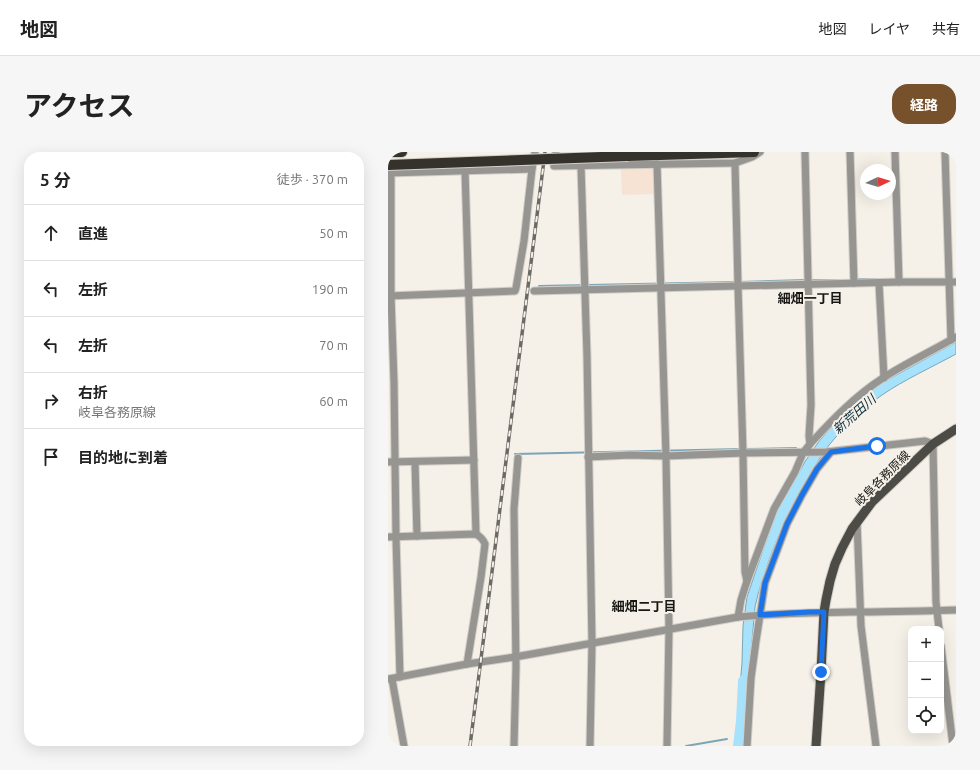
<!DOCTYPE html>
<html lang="ja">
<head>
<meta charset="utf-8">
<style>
  :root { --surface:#fff; --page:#f6f6f6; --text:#222; --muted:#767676; --line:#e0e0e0; --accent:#76512c }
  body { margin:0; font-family:Ubuntu,"Noto Sans JP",sans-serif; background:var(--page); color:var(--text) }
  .controls { position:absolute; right:12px; bottom:12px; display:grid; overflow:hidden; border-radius:8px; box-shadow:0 4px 16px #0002 }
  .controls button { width:36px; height:36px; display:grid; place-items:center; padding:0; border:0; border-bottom:1px solid var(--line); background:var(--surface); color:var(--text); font:20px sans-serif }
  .compass { position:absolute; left:472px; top:12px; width:36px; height:36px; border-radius:50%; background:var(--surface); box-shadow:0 4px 16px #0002; rotate:86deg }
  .stop { position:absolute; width:12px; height:12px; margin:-9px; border:3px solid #1a73e8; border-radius:50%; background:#fff }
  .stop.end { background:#1a73e8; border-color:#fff; box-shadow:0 1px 4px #0008 }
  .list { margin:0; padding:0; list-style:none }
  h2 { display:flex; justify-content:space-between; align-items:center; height:52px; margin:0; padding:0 16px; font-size:17px }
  h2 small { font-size:13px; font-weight:400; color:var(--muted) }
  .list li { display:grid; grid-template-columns:26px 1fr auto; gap:12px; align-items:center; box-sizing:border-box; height:56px; padding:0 16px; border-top:1px solid var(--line) }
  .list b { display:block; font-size:15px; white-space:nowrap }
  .list p { margin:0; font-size:13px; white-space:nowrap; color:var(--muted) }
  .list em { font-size:13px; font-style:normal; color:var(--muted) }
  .icon { flex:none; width:22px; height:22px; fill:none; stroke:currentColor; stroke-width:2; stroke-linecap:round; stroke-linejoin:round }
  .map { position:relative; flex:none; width:568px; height:594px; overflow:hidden; border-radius:16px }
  header { display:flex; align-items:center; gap:24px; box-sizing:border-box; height:56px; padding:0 20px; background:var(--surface); border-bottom:1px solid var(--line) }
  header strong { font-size:19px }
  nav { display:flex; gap:22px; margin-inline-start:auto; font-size:14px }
  .intro { display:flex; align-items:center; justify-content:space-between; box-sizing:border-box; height:96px; padding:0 24px }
  h1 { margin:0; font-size:28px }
  .button { padding:10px 18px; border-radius:16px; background:var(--accent); color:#fff; font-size:14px; font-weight:700 }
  main { display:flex; gap:24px; padding:0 24px }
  aside { flex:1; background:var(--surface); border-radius:16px; box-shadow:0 4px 16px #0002 }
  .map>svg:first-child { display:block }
  .education { fill:#f7e3d4 }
  .water { fill:#a7e2fd; stroke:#7ca5b7 }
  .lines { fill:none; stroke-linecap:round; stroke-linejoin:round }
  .stream { stroke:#7ca5b7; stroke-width:2 }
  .river { stroke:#a7e2fd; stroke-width:12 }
  .minor-casing { stroke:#d1cec7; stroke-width:9 }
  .major-casing { stroke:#d1cec7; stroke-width:11 }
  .highway-casing { stroke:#d1cec7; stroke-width:12 }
  .minor { stroke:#969592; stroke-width:7 }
  .major { stroke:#4d4b45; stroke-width:9 }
  .highway { stroke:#34322b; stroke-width:10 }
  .rail-casing { stroke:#6c6a65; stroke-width:3.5 }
  .rail { stroke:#f5f1e9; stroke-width:2; stroke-dasharray:6; stroke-linecap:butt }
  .highway-bridge-casing { stroke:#d1cec7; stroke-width:12; stroke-linecap:butt }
  .highway-bridge { stroke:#34322b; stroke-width:10 }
  .route { stroke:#1a73e8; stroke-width:5 }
  .labels { text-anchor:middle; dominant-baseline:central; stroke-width:4; stroke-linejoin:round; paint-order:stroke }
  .street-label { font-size:12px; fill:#171613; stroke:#f5f1e9 }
  .neighbourhood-label { font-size:13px; font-weight:bold; fill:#171613; stroke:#f5f1e9 }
  .water-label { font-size:13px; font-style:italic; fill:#092d3b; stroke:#f5f1e9 }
</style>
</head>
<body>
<header>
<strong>地図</strong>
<nav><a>地図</a><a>レイヤ</a><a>共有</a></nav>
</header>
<div class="intro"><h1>アクセス</h1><a class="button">経路</a></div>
<main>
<aside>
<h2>5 分<small>徒歩 · 370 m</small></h2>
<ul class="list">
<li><svg class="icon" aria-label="ahead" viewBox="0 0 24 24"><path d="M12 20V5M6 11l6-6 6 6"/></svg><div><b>直進</b></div><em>50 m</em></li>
<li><svg class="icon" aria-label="left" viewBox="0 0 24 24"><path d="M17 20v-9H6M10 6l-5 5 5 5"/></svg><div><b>左折</b></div><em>190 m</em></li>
<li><svg class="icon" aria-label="left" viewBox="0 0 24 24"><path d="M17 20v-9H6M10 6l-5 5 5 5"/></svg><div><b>左折</b></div><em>70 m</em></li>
<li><svg class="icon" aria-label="right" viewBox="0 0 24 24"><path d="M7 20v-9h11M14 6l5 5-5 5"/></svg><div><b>右折</b><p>岐阜各務原線</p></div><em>60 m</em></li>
<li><svg class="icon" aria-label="arrive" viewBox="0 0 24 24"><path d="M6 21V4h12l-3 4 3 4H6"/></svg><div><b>目的地に到着</b></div></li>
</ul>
</aside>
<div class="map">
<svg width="568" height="594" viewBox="0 0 568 594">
  <rect width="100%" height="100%" fill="#f5f1e9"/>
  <path class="education" d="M267,16l1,26 -34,1 -1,-26z"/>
  <path class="water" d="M568,190v12c-24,13 -52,26 -74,41 -17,12 -33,27 -47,43 -8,9 -15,19 -21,30 -19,29 -33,60 -45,92 -5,16 -11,31 -14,47l-8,91h-8l3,-35 1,-37 4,-29 17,-50 13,-36 29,-51 14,-20 16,-18 15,-15 16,-13 15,-11z"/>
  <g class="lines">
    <g class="stream">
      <path d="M468,127h27"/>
      <path d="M422,128h41"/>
      <path d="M352,130l65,-2"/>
      <path d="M151,134l197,-4"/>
      <path d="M357,297l51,-1"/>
      <path d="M127,302l226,-5"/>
      <path d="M298,594l41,-7"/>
    </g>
    <path class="river" d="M351,594l3,-25 2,-40"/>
    <defs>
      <g id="minor">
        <path d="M168,0l-2,14 181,-3 17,-6 8,-5"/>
        <path d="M462,0l4,131"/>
        <path d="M507,0l4,130"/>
        <path d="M557,0l6,188"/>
        <path d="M347,11l3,123 5,167 2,119 2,9 -6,19 -3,17"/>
        <path d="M269,12l9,292 3,173 -2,117"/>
        <path d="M193,14l6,190 5,287 -2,103"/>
        <path d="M77,18l11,364"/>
        <path d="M0,21l144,-4 3,-17"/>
        <path d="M3,21v123l3,86 2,155 4,140"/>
        <path d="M491,131l5,95"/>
        <path d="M146,139l365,-9h57"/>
        <path d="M0,144l127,-5 1,-3 8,-47 8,-72"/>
        <path d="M422,292c22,-24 45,-48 73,-66 23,-15 49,-27 73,-41"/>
        <path d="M200,305l42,-2 36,1 77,-3 83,-1 99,-11 8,3 3,158 3,27"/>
        <path d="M0,310l86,-2"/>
        <path d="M27,310l2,74"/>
        <path d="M469,370l4,104 15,120"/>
        <path d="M0,385l88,-3c5,3 7,5 9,10l-4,33 -14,87"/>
        <path d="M359,429l27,-72 21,-37 8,-19 7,-9 -1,-8 2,-31 -6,-253"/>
        <path d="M553,494l12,100"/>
        <path d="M0,527l79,-15 48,-7 223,-40c38,-4 75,-4 113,-5 35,0 70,-1 105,-2"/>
        <path d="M4,527l12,67"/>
        <path d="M126,594l2,-79 -2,-158 4,-51"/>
        <path d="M359,594l4,-68 5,-37 9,-58 22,-59 15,-29 15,-26 14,-17"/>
      </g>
      <path id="major" d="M428,594l5,-74 3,-60 2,-12 4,-19 5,-17 7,-16 10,-19 20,-27 61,-58 23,-15"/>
      <g id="highway">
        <path d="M0,0h14"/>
        <path d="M240,4l126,-4"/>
      </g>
    </defs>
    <use href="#minor" class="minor-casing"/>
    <use href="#major" class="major-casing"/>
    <use href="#highway" class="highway-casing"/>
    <use href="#minor" class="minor"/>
    <use href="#major" class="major"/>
    <use href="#highway" class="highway"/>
    <defs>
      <path id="rail" d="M82,594l75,-594"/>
    </defs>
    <use href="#rail" class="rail-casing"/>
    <use href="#rail" class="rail"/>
    <defs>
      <path id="highway-bridge" d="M0,13l240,-9"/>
    </defs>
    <use href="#highway-bridge" class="highway-bridge-casing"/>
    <use href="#highway-bridge" class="highway-bridge"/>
  </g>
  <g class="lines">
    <path class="route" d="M433,520l3,-60h-15l-49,3 5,-32 22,-59 15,-29 15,-26 14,-17 46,-6"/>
  </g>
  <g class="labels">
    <g class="street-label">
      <text transform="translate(494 326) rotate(-45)">岐阜各務原線</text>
    </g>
    <g class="neighbourhood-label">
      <text x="422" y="146">細畑一丁目</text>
      <text x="256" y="454">細畑二丁目</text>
    </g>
    <g class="water-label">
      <text transform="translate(466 262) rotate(-41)">新荒田川</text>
    </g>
  </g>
</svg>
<div class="controls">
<button>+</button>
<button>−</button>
<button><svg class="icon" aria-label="locate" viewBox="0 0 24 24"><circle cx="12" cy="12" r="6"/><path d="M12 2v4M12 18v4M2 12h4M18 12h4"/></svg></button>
</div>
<svg class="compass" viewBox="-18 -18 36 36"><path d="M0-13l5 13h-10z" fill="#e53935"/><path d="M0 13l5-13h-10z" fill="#767676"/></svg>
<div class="stop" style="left:489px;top:294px"></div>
<div class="stop end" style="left:433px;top:520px"></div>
</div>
</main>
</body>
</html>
